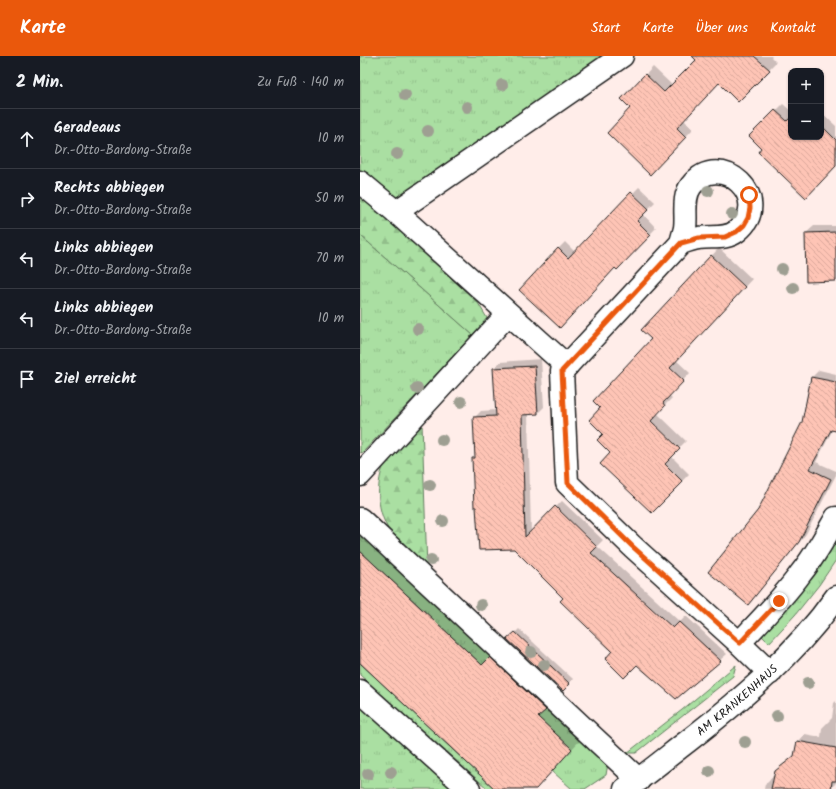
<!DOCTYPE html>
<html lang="de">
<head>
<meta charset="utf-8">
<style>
  :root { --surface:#171b24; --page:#242831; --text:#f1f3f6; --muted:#9ea1a6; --line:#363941; --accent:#ea580c }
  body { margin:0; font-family:Kalam,sans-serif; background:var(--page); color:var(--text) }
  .controls { position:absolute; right:12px; top:12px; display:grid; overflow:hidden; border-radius:8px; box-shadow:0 1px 3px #0004 }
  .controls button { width:36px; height:36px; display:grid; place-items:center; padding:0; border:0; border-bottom:1px solid var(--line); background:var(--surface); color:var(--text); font:20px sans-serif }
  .stop { position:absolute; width:12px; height:12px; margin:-9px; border:3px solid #ea580c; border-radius:50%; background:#fff }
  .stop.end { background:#ea580c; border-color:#fff; box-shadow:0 1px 4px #0008 }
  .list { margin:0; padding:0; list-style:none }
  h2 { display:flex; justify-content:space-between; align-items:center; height:52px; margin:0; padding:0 16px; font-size:17px }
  h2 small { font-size:13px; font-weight:400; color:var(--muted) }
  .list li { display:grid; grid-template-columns:26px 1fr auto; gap:12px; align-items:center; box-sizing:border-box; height:60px; padding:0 16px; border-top:1px solid var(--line) }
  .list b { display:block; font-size:15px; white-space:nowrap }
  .list p { margin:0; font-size:13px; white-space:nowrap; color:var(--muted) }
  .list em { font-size:13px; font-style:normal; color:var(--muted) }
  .icon { flex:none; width:22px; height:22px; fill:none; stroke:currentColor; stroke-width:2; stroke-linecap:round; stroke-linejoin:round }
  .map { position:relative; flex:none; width:476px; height:733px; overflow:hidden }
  header { display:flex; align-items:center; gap:24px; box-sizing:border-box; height:56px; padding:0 20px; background:var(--accent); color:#fff }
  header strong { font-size:19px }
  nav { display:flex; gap:22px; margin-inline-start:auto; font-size:14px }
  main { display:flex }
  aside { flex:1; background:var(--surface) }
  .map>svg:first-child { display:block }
  .grass { fill:url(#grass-tufts); stroke:#637e5f }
  .forest { fill:url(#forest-firs); stroke:#637e5f }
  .shadow { fill:#0003 }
  .building { fill:url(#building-back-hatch); stroke:#1c1c1c }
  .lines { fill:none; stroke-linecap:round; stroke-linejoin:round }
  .minor-casing { stroke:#1c1c1c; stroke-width:25 }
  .minor { stroke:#fff; stroke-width:22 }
  .tree { fill:#9e9f92 }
  .route { stroke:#ea580c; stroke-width:5 }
  .labels { text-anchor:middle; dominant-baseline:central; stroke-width:3; stroke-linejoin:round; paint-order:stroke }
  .street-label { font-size:12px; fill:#1c1c1c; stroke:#fff }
</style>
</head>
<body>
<header>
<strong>Karte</strong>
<nav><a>Start</a><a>Karte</a><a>Über uns</a><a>Kontakt</a></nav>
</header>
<main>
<aside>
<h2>2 Min.<small>Zu Fuß · 140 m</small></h2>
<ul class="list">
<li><svg class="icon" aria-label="ahead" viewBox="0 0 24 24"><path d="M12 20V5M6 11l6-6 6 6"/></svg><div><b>Geradeaus</b><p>Dr.-Otto-Bardong-Straße</p></div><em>10 m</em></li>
<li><svg class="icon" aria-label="right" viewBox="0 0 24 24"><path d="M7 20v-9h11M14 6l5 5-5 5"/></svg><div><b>Rechts abbiegen</b><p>Dr.-Otto-Bardong-Straße</p></div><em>50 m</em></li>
<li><svg class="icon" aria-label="left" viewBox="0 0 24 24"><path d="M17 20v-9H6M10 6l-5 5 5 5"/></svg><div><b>Links abbiegen</b><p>Dr.-Otto-Bardong-Straße</p></div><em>70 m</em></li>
<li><svg class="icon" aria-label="left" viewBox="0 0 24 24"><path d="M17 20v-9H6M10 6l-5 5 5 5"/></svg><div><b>Links abbiegen</b><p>Dr.-Otto-Bardong-Straße</p></div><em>10 m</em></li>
<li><svg class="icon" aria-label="arrive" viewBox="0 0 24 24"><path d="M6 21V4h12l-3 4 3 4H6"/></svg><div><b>Ziel erreicht</b></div></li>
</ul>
</aside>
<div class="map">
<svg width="476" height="733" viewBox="0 0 476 733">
  <defs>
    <pattern id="grass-tufts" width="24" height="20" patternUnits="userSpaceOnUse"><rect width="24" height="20" fill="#aadfa2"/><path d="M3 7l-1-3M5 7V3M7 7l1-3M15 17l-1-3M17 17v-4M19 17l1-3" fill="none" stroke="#92bf8b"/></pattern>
    <pattern id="forest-firs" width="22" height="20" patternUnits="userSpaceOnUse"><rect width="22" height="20" fill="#aadfa2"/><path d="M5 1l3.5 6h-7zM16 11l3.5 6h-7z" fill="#92bf8b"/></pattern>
    <pattern id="building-back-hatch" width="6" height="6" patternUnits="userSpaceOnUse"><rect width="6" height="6" fill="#fec4b5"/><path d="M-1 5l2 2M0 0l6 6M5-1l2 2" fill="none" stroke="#d9a89b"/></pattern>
  </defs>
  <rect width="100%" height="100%" fill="#ffede9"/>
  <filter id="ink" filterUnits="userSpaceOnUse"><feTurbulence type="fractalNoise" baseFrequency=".025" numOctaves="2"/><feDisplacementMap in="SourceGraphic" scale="8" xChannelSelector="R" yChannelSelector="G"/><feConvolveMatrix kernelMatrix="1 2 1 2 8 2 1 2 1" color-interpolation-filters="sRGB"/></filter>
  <g filter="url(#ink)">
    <g class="grass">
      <path d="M0,0h247l-225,157 -22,-20z"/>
      <path d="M0,179l113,100 -110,117 -3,1z"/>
      <path d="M0,477l248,230 -2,12 -21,14h-13l-20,-18 20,-22 -212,-198z"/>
      <path d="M476,480v24l-17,25 -24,30 -26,28 -9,-9z"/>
      <path d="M0,607l135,126h-7l-128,-114z"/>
      <path d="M376,609l-3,11 -97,77h-9l55,-43z"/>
      <path d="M0,645l96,88h-96z"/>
    </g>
    <g class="forest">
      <path d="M0,137l118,110 9,15 -14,17 -113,-100z"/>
      <path d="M62,367l5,146c-11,-10 -23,-21 -33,-32 -19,-22 -21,-61 -3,-84 9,-11 21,-20 31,-30z"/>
    </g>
    <g class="shadow">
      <path d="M342,0h70l-1,1 5,5 -38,39 -19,-19 -35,38 9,9 -35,37 -26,-58 -9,-9 30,-32 19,18z"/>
      <path d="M423,48l8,7v26h30v-19l3,-3 12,11v39l-74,-17 -11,-12z"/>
      <path d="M279,131l16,15 -12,12 13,14 -39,41 -2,-2 -49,53 -8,-71 7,-7 10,10z"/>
      <path d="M454,170h22v54l-30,-47z"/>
      <path d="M359,192l33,31 -76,81 14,13 -21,22 3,3 -15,15 29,28 -15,15 18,18 -37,38 -40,-59 -7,-20 -4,-25 52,-69 -11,-9z"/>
      <path d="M181,303l3,48 -6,6 -10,1 3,118 31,-31 41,39 -6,6 83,76 6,-6 41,38 -51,44 -38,-35 -25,-12 -48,-53 -92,-139 3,-3 -2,-38 7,-7 15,-1 -2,-42 6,-6z"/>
      <path d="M459,314l17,4v56l-3,-1 -17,33 20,9v4l-30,59 -52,63 4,-86 45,-89 9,-45z"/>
      <path d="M0,473l223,208 -48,52h-39l-136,-127z"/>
      <path d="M159,573l54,50 -10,11 -54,-51z"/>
      <path d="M476,645v82l-6,6h-66l1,-5 10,-10v-3l21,-17 2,-12 7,-8 16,3 1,-9 10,-10 2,-15z"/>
    </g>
    <g class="building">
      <path d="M332,0h62l16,14 -32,32 -19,-19 -42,45 9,9 -36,38 -43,-42 23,-25 -9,-9 24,-25 19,18 32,-32z"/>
      <path d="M415,54l12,11 4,-4v20h30v-12l15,15v26l-30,32 -48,-46 3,-4 -12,-12z"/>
      <path d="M271,136l18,17 -12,12 14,14 -34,35 -2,-2 -55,60 -41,-38 39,-42 10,10z"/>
      <path d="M476,176v49l-30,1 -1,-49z"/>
      <path d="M351,199l34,32 -75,81 14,13 -21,22 2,3 -14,15 29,28 -15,15 18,18 -31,31 -52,-49 10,-11 -13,-13 6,-6 -14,-14 11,-12 -7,-7 58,-62 -10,-9z"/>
      <path d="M175,310l3,48 -16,1 3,122 30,-31 42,41 -6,6 82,75 6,-6 42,39 -45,38 -39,-34 -13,13 -19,-19 7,-8 -52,-50 3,-3 -49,-49 -35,1 -3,-43h-2l-2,-49h3l-2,-41 23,-1 -3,-48z"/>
      <path d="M451,321l25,5v49l-5,-1 -21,39 21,10 -32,63 -51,63 -40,-33 50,-62 44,-88z"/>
      <path d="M0,495l122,114 8,-8 56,53 -8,7 34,32 -36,40h-41l-135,-126z"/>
      <path d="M155,576l55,52 -7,7 -56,-52z"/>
      <path d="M437,685l39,7v33h-4l-1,8h-60l4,-18 19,-15z"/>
    </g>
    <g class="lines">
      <defs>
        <g id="minor">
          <path d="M0,126l36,30 171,154"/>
          <path d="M36,156l226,-156"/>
          <path d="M321,187c6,-2 12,-4 18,-5 13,-2 27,2 38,-7 39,-31 -17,-84 -46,-45 -9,12 -4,29 -6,42 -1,5 -3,10 -4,15l-119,128 5,112 65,63 107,97 31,30"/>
          <path d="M0,419l148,-161"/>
          <path d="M0,463l279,261"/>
          <path d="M379,587c22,-23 44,-45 62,-70 14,-17 24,-36 35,-55"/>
          <path d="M0,635l109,98"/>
          <path id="s1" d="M265,733c22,-15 42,-32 63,-48 54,-42 108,-87 148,-144"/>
        </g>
      </defs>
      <use href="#minor" class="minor-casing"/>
      <use href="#minor" class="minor"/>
    </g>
    <g class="tree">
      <circle cx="142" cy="29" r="6"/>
      <circle cx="45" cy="39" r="6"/>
      <circle cx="107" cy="51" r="6"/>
      <circle cx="68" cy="75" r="6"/>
      <circle cx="37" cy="98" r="6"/>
      <circle cx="348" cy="135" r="6"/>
      <circle cx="372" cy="158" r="6"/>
      <circle cx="422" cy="213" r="6"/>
      <circle cx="433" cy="232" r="6"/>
      <circle cx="58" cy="273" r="6"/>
      <circle cx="57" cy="332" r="6"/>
      <circle cx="101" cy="346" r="6"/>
      <circle cx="82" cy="384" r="6"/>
      <circle cx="70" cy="429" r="6"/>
      <circle cx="83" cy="465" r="6"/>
      <circle cx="71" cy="504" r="6"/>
      <circle cx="121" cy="549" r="6"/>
      <circle cx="171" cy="596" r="6"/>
      <circle cx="184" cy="609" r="6"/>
      <circle cx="448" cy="627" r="6"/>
      <circle cx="417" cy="660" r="6"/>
      <circle cx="385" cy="686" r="6"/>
      <circle cx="349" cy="715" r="6"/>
      <circle cx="31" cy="716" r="6"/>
      <circle cx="8" cy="718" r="6"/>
    </g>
  </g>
  <g class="lines" filter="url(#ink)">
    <path class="route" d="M389,139l1,13 -2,10 -4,7 -8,7 -11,5 -26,1 -18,5 -119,128 6,112 64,63 108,97 39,-42"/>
  </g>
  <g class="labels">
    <g class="street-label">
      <text stroke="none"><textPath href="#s1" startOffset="143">AM KRANKENHAUS</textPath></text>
    </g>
  </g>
</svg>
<div class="controls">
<button>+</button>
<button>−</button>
</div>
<div class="stop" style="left:389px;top:139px"></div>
<div class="stop end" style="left:419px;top:545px"></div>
</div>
</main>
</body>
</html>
